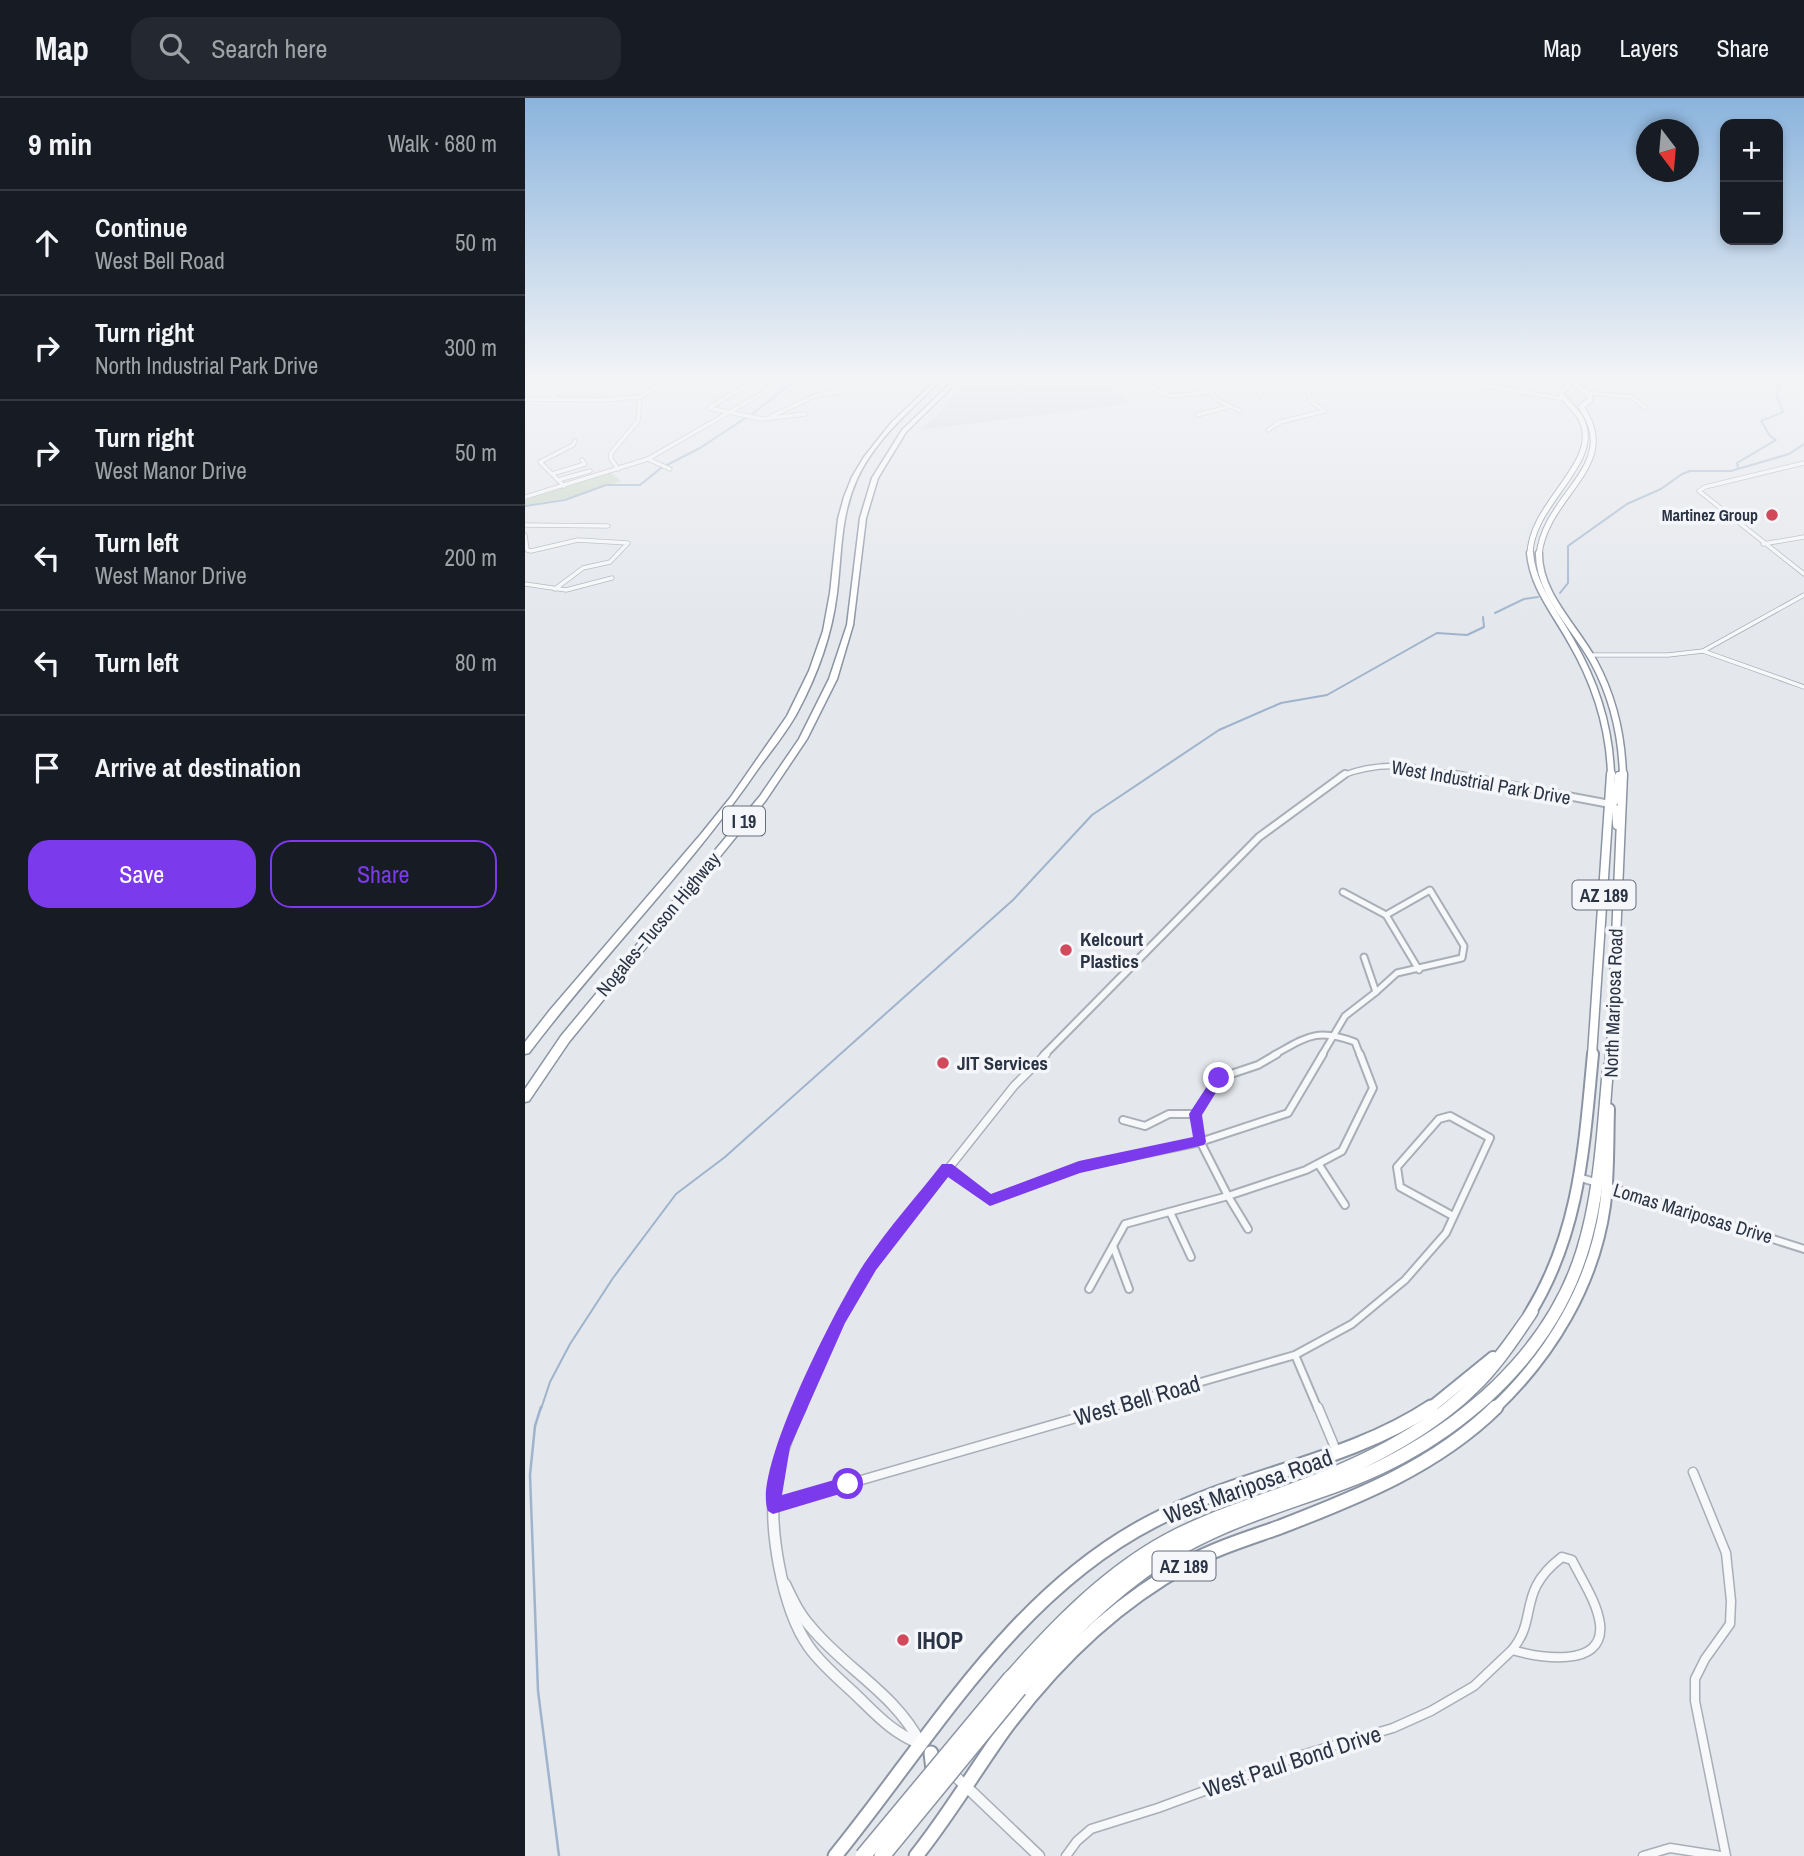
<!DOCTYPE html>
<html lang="en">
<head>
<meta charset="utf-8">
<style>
  :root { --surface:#171b24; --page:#242831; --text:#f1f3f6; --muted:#9ea1a6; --line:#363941; --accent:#7c3aed }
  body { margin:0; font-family:"Archivo Narrow",sans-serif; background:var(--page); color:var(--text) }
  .controls { position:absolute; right:21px; top:21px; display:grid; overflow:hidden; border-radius:14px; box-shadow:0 4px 10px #0003 }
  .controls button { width:63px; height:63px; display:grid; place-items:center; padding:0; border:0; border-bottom:2px solid var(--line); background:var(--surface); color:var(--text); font:35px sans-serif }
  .compass { position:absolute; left:1111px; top:21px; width:63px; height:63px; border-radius:50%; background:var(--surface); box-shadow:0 4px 10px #0003; rotate:164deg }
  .stop { position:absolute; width:21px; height:21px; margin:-16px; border:5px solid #7c3aed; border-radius:50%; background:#fff }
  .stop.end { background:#7c3aed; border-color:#fff; box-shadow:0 2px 7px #0008 }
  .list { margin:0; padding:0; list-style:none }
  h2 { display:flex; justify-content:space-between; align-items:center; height:91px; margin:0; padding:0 28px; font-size:30px }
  h2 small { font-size:23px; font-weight:400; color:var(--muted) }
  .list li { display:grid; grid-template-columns:46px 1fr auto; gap:21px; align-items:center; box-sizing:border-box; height:105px; padding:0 28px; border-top:2px solid var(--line) }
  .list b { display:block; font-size:26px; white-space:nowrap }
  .list p { margin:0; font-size:23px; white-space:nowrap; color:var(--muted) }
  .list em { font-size:23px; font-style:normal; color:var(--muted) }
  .actions { display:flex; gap:14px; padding:21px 28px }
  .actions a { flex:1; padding:16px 0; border:2px solid var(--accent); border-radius:21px; text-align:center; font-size:24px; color:var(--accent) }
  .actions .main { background:var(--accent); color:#fff }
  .icon { flex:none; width:38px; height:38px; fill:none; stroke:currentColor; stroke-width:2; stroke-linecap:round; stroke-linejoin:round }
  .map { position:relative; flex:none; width:1279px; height:1758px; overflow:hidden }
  header { display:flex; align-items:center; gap:42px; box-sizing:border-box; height:98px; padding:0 35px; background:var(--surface); border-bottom:2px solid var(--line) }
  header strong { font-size:33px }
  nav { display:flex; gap:38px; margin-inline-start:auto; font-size:24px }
  .search { width:490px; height:63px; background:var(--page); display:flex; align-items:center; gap:18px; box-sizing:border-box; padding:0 24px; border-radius:21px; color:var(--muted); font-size:26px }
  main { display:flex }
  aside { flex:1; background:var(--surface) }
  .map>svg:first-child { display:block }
  .built { fill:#d2d6de }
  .green { fill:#c9d6c5 }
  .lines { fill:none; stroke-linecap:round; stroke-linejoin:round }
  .stream-far1 { stroke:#9fb4cc; stroke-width:2 }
  .stream { stroke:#9fb4cc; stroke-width:2.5 }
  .minor-far3-casing { stroke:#a9aeb7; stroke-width:5 }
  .minor-far2-casing { stroke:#a9aeb7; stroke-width:9 }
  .minor-far1-casing { stroke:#a9aeb7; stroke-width:10 }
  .minor-casing { stroke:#a9aeb7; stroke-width:11 }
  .tertiary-far4-casing { stroke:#a9aeb7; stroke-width:5 }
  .tertiary-far3-casing { stroke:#a9aeb7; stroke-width:7 }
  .tertiary-far2-casing { stroke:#a9aeb7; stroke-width:10 }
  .tertiary-far1-casing { stroke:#a9aeb7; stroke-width:10 }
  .tertiary-casing { stroke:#a9aeb7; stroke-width:13 }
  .trunk-far4-casing { stroke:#8b94a3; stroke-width:7 }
  .trunk-far3-casing { stroke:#8b94a3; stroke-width:9 }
  .trunk-far2-casing { stroke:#8b94a3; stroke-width:11 }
  .trunk-far1-casing { stroke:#8b94a3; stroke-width:14 }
  .trunk-casing { stroke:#8b94a3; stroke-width:17 }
  .motorway-casing { stroke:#8b94a3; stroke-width:3 }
  .minor-far3 { stroke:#f7f8fa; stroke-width:3.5 }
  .minor-far2 { stroke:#f7f8fa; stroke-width:5 }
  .minor-far1 { stroke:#f7f8fa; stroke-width:6 }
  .minor { stroke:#f7f8fa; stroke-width:8 }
  .tertiary-far4 { stroke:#f7f8fa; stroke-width:3.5 }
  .tertiary-far3 { stroke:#f7f8fa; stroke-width:4.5 }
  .tertiary-far2 { stroke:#f7f8fa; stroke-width:6 }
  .tertiary-far1 { stroke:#f7f8fa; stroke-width:7 }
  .tertiary { stroke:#f7f8fa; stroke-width:10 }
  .trunk-far4 { stroke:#fff; stroke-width:5 }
  .trunk-far3 { stroke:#fff; stroke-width:6 }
  .trunk-far2 { stroke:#fff; stroke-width:8 }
  .trunk-far1 { stroke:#fff; stroke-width:10 }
  .trunk { stroke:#fff; stroke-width:13 }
  .motorway { fill:#fff; fill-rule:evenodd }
  .motorway-bridge-casing { stroke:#8b94a3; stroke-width:18; stroke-linecap:butt }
  .motorway-bridge { stroke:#fff; stroke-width:15 }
  .route { fill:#7c3aed }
  .poi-dot { fill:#d1495b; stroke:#f4f6f9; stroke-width:2.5 }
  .labels { text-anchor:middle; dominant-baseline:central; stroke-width:7; stroke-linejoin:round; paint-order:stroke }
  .far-poi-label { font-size:16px; font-weight:bold; fill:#2b3445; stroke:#f4f6f9; text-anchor:end }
  .shield { fill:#f4f6f9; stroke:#676e7b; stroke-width:2 }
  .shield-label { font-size:18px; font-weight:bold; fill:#2b3445 }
  .street-label { font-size:19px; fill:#2b3445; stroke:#f4f6f9 }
  .poi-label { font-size:19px; font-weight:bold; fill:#2b3445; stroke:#f4f6f9; text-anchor:start }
  .near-street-label { font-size:23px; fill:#2b3445; stroke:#f4f6f9 }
  .near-poi-label { font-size:23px; font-weight:bold; fill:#2b3445; stroke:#f4f6f9; text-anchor:start }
</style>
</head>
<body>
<header>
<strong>Map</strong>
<div class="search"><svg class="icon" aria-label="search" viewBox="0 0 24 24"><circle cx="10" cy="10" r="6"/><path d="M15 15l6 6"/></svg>Search here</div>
<nav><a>Map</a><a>Layers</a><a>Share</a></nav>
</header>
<main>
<aside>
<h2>9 min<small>Walk · 680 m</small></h2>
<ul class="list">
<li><svg class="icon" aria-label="ahead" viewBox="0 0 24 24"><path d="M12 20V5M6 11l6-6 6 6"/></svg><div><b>Continue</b><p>West Bell Road</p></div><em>50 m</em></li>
<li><svg class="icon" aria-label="right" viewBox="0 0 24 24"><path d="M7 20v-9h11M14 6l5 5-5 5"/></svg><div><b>Turn right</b><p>North Industrial Park Drive</p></div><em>300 m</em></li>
<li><svg class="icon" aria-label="right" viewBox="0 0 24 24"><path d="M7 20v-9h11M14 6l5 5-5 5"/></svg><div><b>Turn right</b><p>West Manor Drive</p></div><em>50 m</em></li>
<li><svg class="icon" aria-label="left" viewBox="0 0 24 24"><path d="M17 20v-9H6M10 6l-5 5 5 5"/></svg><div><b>Turn left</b><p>West Manor Drive</p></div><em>200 m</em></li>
<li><svg class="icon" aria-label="left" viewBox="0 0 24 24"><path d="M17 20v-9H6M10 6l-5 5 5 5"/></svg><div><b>Turn left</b></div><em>80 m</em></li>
<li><svg class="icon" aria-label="arrive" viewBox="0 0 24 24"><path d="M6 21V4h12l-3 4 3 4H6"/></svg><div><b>Arrive at destination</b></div></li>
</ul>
<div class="actions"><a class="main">Save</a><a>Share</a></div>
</aside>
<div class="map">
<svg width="1279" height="1758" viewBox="0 0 1279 1758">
  <rect width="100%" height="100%" fill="#e4e7ec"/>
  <path class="built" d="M451,281h131l5,9 18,16 -211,26 17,-13 17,-21z"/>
  <path class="green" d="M86,375l10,8 -52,17 -44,7v-5z"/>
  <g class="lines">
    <g class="stream-far1">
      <path d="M226,317l46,-36"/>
      <path d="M1213,370l-1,-5 39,-23 -6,-4 -9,-15 22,-9 -6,-17 4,-16"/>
      <path d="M0,408l40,-6 41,-15h34l21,-17 39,-20 47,-31"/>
      <path d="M1035,495l8,-10v-37l59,-42 34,-15 21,-15 8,-3h41l58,-17 15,-10"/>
      <path d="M970,515l29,-14 14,-2"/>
      <path d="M16,1311l9,-27 20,-38 43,-66 63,-84 49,-37 288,-257 79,-85 127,-85 62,-27 46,-8 110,-62 30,2 17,-8 -1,-10"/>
    </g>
    <path class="stream" d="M16,1309l-6,19 -5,49 8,216 21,165"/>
    <defs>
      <g id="minor-far3">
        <path d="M231,281l-47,29 53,11 43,-5"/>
        <path d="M677,281l15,21 23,11"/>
        <path d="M724,281l12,16"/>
        <path d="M621,288l26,10 37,-4"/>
        <path d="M1062,295l45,4 14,11"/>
        <path d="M0,301l77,1 38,-3"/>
        <path d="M25,302l21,-21"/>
        <path d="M672,317l31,-8"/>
        <path d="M247,318l45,-21 30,-4"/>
        <path d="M743,332l12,-8 45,-11 -12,-8 -5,-9 13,-15"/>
        <path d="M123,361l22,10"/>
        <path d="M1279,365l-99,24 -6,4 105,83"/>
        <path d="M93,371l-7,-10v-6l27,-32 2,-24 29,-18"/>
        <path d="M27,376l33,-10 -3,-4"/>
        <path d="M33,382l32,-9"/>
        <path d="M39,388l-24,-24 33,-17 2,-4"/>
        <path d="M0,427l83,1"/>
        <path d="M0,437l2,15 4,1 47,-11 50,3 -18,19 -27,6 -28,21"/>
        <path d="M1238,446l41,-7"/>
        <path d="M0,486l41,6 46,-12"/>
        <path d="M1178,553l101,36"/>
        <path d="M1065,557h78l35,-4 101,-56"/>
      </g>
      <g id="minor-far2">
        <path d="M818,794l43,23 44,-25 34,56 -2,12 -65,15 -21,19"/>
        <path d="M861,817l33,55"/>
        <path d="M749,957c34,-19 43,-27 81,-13l5,13"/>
        <path d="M797,957l23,-39 31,-24 -12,-35"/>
      </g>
      <g id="minor-far1">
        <path d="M598,1022l22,6 24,-12h26"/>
        <path d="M794,1067l26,40"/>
        <path d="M422,1071l43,31 89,-33 121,-25 88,-29 35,-59"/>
        <path d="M1056,1080l17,5"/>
        <path d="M1082,1088l197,63"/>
        <path d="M703,1098l20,33"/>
        <path d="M703,1098l-27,-53 -6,-29 24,-36 39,-13 19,-11"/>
        <path d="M703,1098l78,-26 36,-19 31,-63 -13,-34"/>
        <path d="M645,1114l21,45"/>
        <path d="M588,1148l16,43"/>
        <path d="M564,1191l36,-65 103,-28"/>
        <path d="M770,1257l23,54"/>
        <path d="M582,1311l188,-54 57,-31 53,-44 41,-47 44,-95 -40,-22 -11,3 -42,48 3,20 53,29"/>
      </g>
      <g id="minor">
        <path d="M793,1309l18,43"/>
        <path d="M1168,1374l33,81 5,48 -1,23 -25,35 -10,20v22l31,155"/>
        <path d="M250,1407l339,-98"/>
        <path d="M1037,1459l10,3c10,20 25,42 28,64 5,46 -63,33 -88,26 27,-32 4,-58 50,-93z"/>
        <path d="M541,1758l11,-15 14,-12 67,-21 144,-53 91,-27 38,-17 43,-25 38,-36"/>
        <path d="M1118,1758l27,-8 51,8"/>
      </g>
      <g id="tertiary-far4">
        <path d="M919,281l120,20"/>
        <path d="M0,399l123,-38 139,-80"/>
      </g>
      <path id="tertiary-far3" d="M816,678c43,-17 75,-9 119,0"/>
      <g id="tertiary-far2">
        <path d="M926,676l159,30"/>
        <path d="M519,957l215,-218 86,-63"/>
      </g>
      <path id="tertiary-far1" d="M275,1311l40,-91 31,-52 143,-180 32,-32"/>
      <g id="tertiary">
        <path d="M276,1309c-11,23 -21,46 -25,71 -9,46 6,131 33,169 12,17 30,32 45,46 22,21 38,40 67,51"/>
        <path d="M260,1486c7,15 14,30 25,42 35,43 85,67 111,118"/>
        <path d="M427,1675l87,83"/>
      </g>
      <g id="trunk-far4">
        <path d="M1005,457c0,-53 76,-94 50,-138 -5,-7 -12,-14 -18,-21l-1,-4 8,-7 -5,-6"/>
        <path d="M1014,457c6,-61 84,-90 42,-148l9,-7v-4l-20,-17"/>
      </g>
      <g id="trunk-far3">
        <path d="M1005,455c3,34 25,59 41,88 24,41 39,87 40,135"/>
        <path d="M1014,455c-1,41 37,75 55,109 19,35 28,74 29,114"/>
      </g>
      <g id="trunk-far2">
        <path d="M1092,727l-1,-15 -6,-6 6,-4 3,-24"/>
        <path d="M1067,957l19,-281"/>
        <path d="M1086,957l12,-281"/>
      </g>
      <g id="trunk-far1">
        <path d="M1086,969v-13"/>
        <path d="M1004,1217c51,-82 55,-168 64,-261"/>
        <path d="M904,1311l64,-52"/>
        <path d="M969,1311c57,-54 100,-125 111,-204 4,-31 3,-64 4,-96"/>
      </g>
      <g id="trunk">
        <path d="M406,1655l2,17"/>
        <path d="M310,1758c96,-118 178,-263 318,-335 89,-47 193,-58 278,-114"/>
        <path d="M391,1758c32,-40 58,-84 88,-126 49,-66 110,-126 183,-166 29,-16 62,-26 93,-37 78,-30 156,-61 216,-120"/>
      </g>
      <g id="motorway">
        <path d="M412,281h5c-31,31 -66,59 -85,100 -17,38 -15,74 -20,114 -5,42 -20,83 -40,120 -11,20 -26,38 -39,56 -69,101 -156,187 -229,284l-4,1v-12l25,-32 151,-176 29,-36 57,-82 22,-45 14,-40 7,-38 8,-74 6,-22 8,-20 12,-20 27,-34z"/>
        <path d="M430,281h5l-54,53 -28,46 -12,40 -13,107 -16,54 -30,60 -41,61 -197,242 -40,59 -4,1v-13l36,-53 199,-240 39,-57 30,-60 18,-54 13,-107 12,-40 30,-48z"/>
        <path d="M1086,958l4,1 1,3 -3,9c-6,68 -7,139 -32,203 -38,99 -126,173 -223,212 -59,23 -121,39 -177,71 -61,35 -110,87 -157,139l-5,3 -5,-3 -3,-5 2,-4 -2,1 -5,-3 -3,-5 3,-5c47,-53 97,-105 160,-139 36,-19 75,-32 113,-46 72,-26 143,-57 197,-113 20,-20 35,-44 52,-67l4,-2 4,2 2,4 -2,4c-16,24 -32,48 -52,69 -35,36 -76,61 -120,83 94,-43 182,-118 213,-219 18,-58 20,-120 26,-180l4,-12z"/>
      </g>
    </defs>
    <use href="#minor-far3" class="minor-far3-casing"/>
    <use href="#minor-far2" class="minor-far2-casing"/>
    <use href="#minor-far1" class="minor-far1-casing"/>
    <use href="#minor" class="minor-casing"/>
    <use href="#tertiary-far4" class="tertiary-far4-casing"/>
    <use href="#tertiary-far3" class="tertiary-far3-casing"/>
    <use href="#tertiary-far2" class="tertiary-far2-casing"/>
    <use href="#tertiary-far1" class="tertiary-far1-casing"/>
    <use href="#tertiary" class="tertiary-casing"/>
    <use href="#trunk-far4" class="trunk-far4-casing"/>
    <use href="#trunk-far3" class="trunk-far3-casing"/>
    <use href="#trunk-far2" class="trunk-far2-casing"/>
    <use href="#trunk-far1" class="trunk-far1-casing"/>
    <use href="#trunk" class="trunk-casing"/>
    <use href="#motorway" class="motorway-casing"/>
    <use href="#minor-far3" class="minor-far3"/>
    <use href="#minor-far2" class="minor-far2"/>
    <use href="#minor-far1" class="minor-far1"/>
    <use href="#minor" class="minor"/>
    <use href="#tertiary-far4" class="tertiary-far4"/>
    <use href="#tertiary-far3" class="tertiary-far3"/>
    <use href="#tertiary-far2" class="tertiary-far2"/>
    <use href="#tertiary-far1" class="tertiary-far1"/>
    <use href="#tertiary" class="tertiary"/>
    <use href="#trunk-far4" class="trunk-far4"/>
    <use href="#trunk-far3" class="trunk-far3"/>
    <use href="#trunk-far2" class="trunk-far2"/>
    <use href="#trunk-far1" class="trunk-far1"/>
    <use href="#trunk" class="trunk"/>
    <use href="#motorway" class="motorway"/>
    <defs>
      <g id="motorway-bridge">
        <path d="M338,1758l148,-178"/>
        <path d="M357,1758l137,-167"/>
      </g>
    </defs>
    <use href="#motorway-bridge" class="motorway-bridge-casing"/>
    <use href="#motorway-bridge" class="motorway-bridge"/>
  </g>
  <linearGradient id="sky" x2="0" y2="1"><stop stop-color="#8bb4dd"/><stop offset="0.53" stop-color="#f3f4f6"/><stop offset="1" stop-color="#f3f4f6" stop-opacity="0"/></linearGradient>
  <rect width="1279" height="527" fill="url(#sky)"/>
  <path class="route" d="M694,975l6,5 -23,37 4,27 -2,3 -124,28 -90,33 -42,-29 -72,93 -31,53 -55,124 -8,48 66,-19 5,2 3,6 -3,6 -80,24 -5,-3c-17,-40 72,-212 98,-250 23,-34 51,-65 76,-97h10l39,30 88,-33 114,-24 -4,-23 26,-40z"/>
  <g class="poi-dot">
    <circle cx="1247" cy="417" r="7"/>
    <circle cx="541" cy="852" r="7"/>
    <circle cx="418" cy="965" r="7"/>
    <circle cx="378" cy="1542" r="7"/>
  </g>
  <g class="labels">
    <g class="far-poi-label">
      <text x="1233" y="417">Martinez Group</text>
    </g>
    <g class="shield">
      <rect x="198" y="708.5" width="42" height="29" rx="5"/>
      <rect x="1047.5" y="782.5" width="63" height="29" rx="5"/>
      <rect x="627.5" y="1453.5" width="63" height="29" rx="5"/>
    </g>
    <g class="shield-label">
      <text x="219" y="723">I 19</text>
      <text x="1079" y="797">AZ 189</text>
      <text x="659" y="1468">AZ 189</text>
    </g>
    <g class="street-label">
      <text transform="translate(956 684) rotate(10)">West Industrial Park Drive</text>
      <text transform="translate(133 826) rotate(-50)">Nogales–Tucson Highway</text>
      <text transform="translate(1088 905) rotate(-88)">North Mariposa Road</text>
      <text transform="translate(1168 1115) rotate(17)">Lomas Mariposas Drive</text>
    </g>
    <g class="poi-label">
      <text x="555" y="841">Kelcourt<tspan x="555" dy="22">Plastics</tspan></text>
      <text x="432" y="965">JIT Services</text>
    </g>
    <g class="near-street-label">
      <text transform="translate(612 1302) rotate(-16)">West Bell Road</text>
      <text transform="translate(723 1388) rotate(-20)">West Mariposa Road</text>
      <text transform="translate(767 1663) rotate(-18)">West Paul Bond Drive</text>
    </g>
    <g class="near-poi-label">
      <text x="392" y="1542">IHOP</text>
    </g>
  </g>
</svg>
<div class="controls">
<button>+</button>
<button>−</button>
</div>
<svg class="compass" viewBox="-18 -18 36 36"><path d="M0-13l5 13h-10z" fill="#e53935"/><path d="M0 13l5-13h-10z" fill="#9ea1a6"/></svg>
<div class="stop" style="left:323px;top:1386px"></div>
<div class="stop end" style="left:694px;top:980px"></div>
</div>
</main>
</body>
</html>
